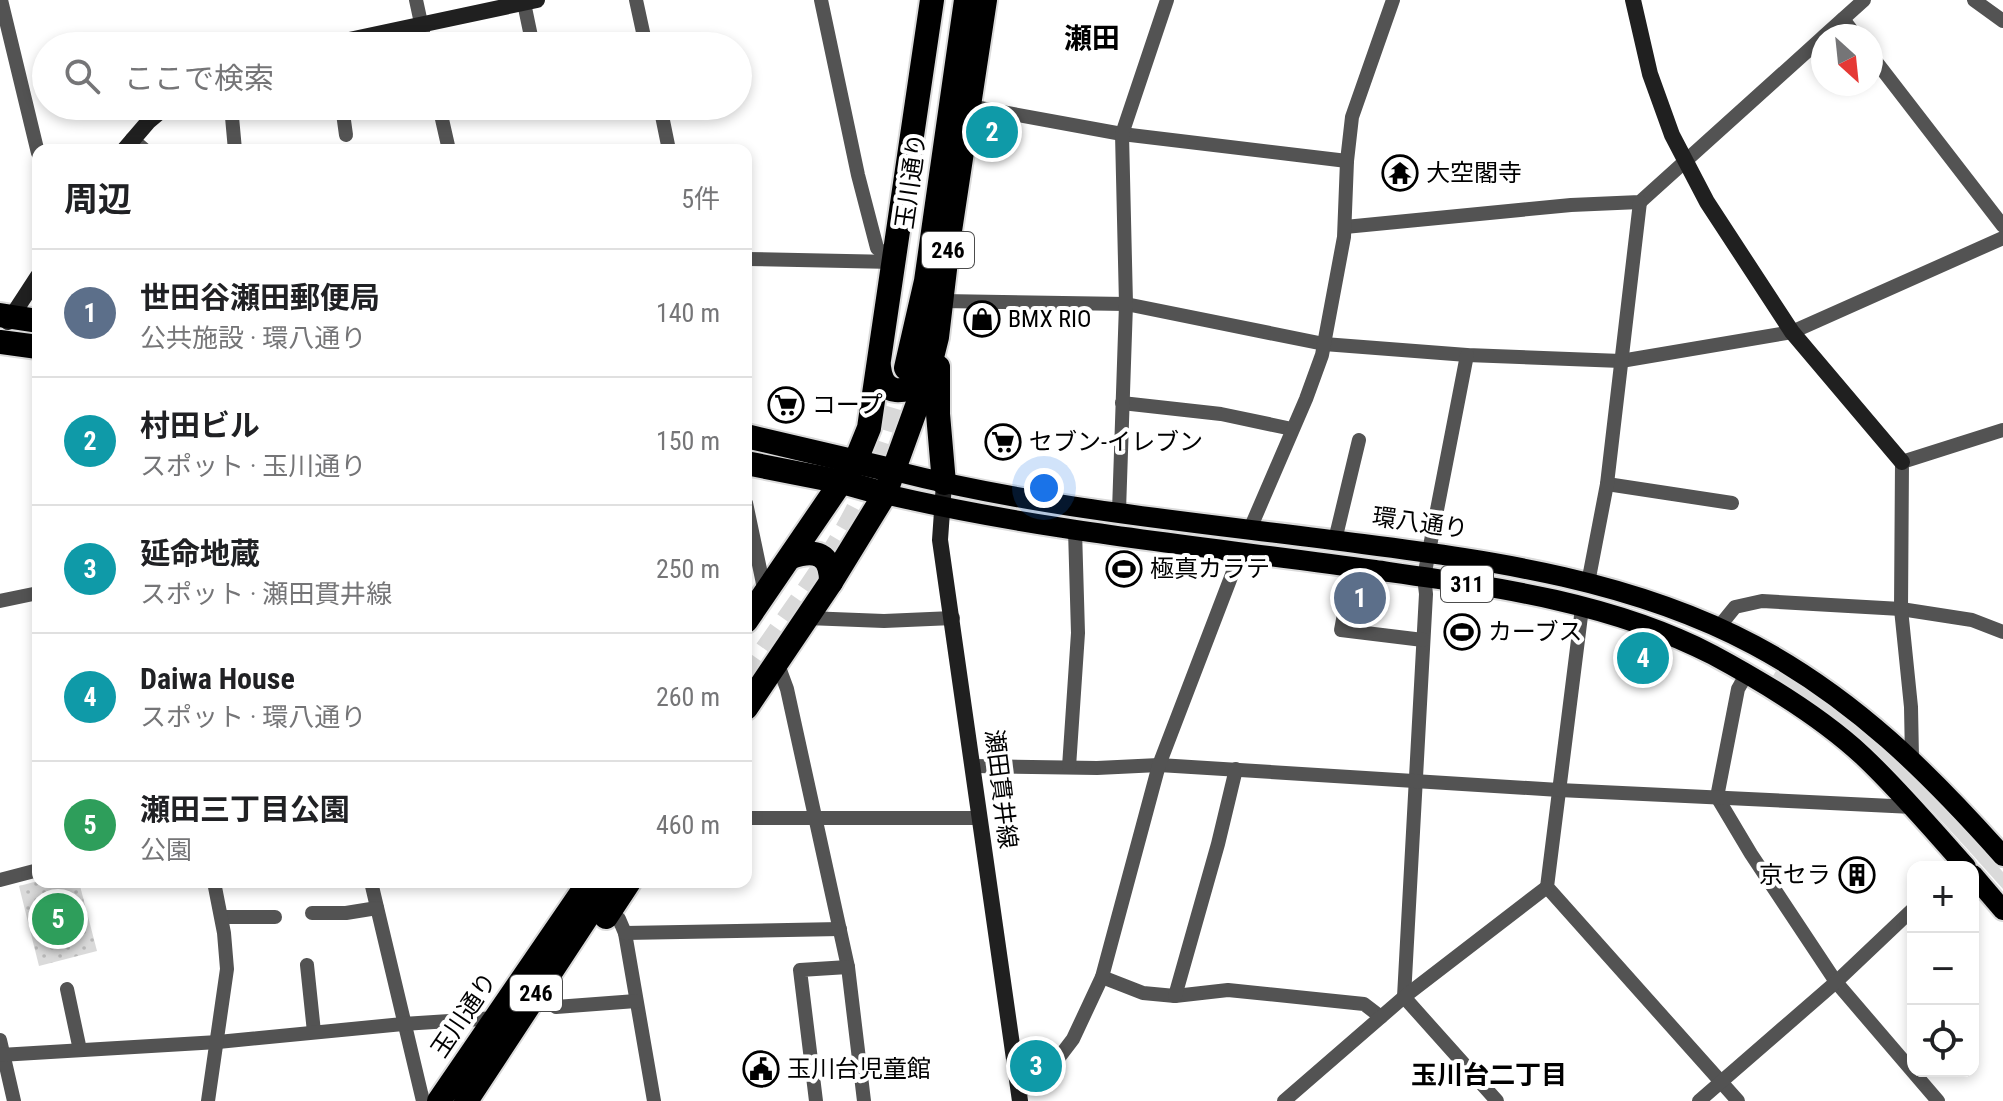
<!DOCTYPE html>
<html lang="ja">
<head>
<meta charset="utf-8">
<style>
  :root { --surface:#fff; --page:#f6f6f6; --text:#202124; --muted:#757577; --line:#e0e0e0; --accent:#b45309 }
  body { margin:0; font-family:"Roboto Condensed","Noto Sans JP",sans-serif; background:var(--page); color:var(--text) }
  .controls { position:absolute; right:24px; bottom:24px; display:grid; overflow:hidden; border-radius:16px; box-shadow:0 4px 12px #0003 }
  .controls button { width:72px; height:72px; display:grid; place-items:center; padding:0; border:0; border-bottom:2px solid var(--line); background:var(--surface); color:var(--text); font:40px sans-serif }
  .compass { position:absolute; left:1811px; top:24px; width:72px; height:72px; border-radius:50%; background:var(--surface); box-shadow:0 4px 12px #0003; rotate:153deg }
  .you { position:absolute; left:1044px; top:488px; width:28px; height:28px; margin:-20px; border:6px solid #fff; border-radius:50%; background:#1a73e8; box-shadow:0 0 0 12px #1a73e833 }
  .badge { display:grid; place-items:center; width:52px; height:52px; border-radius:50%; background:var(--accent); color:#fff; font-size:26px; font-weight:700 }
  .pin { position:absolute; translate:-50% -50%; border:4px solid #fff; box-shadow:0 2px 8px #0006 }
  .list { margin:0; padding:0; list-style:none }
  h2 { display:flex; justify-content:space-between; align-items:center; height:104px; margin:0; padding:0 32px; font-size:34px }
  h2 small { font-size:26px; font-weight:400; color:var(--muted) }
  .list li { display:grid; grid-template-columns:52px 1fr auto; gap:24px; align-items:center; box-sizing:border-box; height:128px; padding:0 32px; border-top:2px solid var(--line) }
  .list b { display:block; font-size:30px; white-space:nowrap }
  .list p { margin:0; font-size:26px; white-space:nowrap; color:var(--muted) }
  .list em { font-size:26px; font-style:normal; color:var(--muted) }
  .icon { flex:none; width:44px; height:44px; fill:none; stroke:currentColor; stroke-width:2; stroke-linecap:round; stroke-linejoin:round }
  .map { position:relative; flex:none; width:2003px; height:1101px; overflow:hidden }
  .search { position:absolute; background:var(--surface); box-shadow:0 4px 12px #0003; left:32px; top:32px; width:720px; height:88px; display:flex; align-items:center; gap:20px; box-sizing:border-box; padding:0 28px; border-radius:44px; color:var(--muted); font-size:30px }
  .panel { position:absolute; background:var(--surface); box-shadow:0 4px 12px #0003; left:32px; top:144px; width:720px; height:744px; border-radius:16px }
  .map>svg:first-child { display:block }
  .grass { fill:#dadada }
  .park { fill:url(#park-dots) }
  .lines { fill:none; stroke-linecap:round; stroke-linejoin:round }
  .highway-tunnel { stroke:#d9d9d9; stroke-width:24; stroke-dasharray:24 12; stroke-linecap:butt }
  .primary-casing { stroke:#dbdbdb; stroke-width:24 }
  .highway-casing { stroke:#dbdbdb; stroke-width:28 }
  .street { stroke:#535353; stroke-width:14 }
  .secondary { stroke:#202020; stroke-width:16 }
  .primary { stroke:#000; stroke-width:20 }
  .highway { stroke:#000; stroke-width:24 }
  .labels { text-anchor:middle; dominant-baseline:central; stroke-width:8; stroke-linejoin:round; paint-order:stroke }
  .shield { fill:#fff; stroke:#4c4c4c; stroke-width:2 }
  .shield-label { font-size:22px; font-weight:bold; fill:#000 }
  .poi-label { font-size:24px; fill:#000; stroke:#fff; text-anchor:start }
  .street-label { font-size:24px; fill:#000; stroke:#fff }
  .neighbourhood-label { font-size:26px; font-weight:bold; fill:#000; stroke:#fff }
  .quarter-label { font-size:28px; font-weight:bold; fill:#000; stroke:#fff }
</style>
</head>
<body>
<div class="map">
<svg width="2003" height="1101" viewBox="0 0 2003 1101">
  <defs>
    <pattern id="park-dots" width="8" height="8" patternUnits="userSpaceOnUse" patternTransform="scale(2)"><rect width="8" height="8" fill="#dadada"/><path d="M2 2h.1M6 6h.1" fill="none" stroke="#b9b9b9" stroke-width="1.8" stroke-linecap="round"/></pattern>
  </defs>
  <rect width="100%" height="100%" fill="#fff"/>
  <path class="grass" d="M1776,671c90,50 159,125 227,201v17c-73,-82 -136,-153 -230,-213z"/>
  <path class="park" d="M38,881l41,1 18,69 -58,15 -20,-80z"/>
  <g class="lines">
    <path class="highway-tunnel" d="M746,680c38,-57 88,-119 117,-181 19,-41 30,-85 43,-128"/>
    <defs>
      <g id="primary">
        <path d="M895,471c152,39 312,52 468,73 133,17 271,37 391,101 101,54 174,127 249,211"/>
        <path d="M885,494c161,38 326,53 490,76 114,16 234,31 338,85 52,28 107,61 150,101 37,35 69,73 103,111"/>
        <path d="M1973,875l30,35"/>
      </g>
      <g id="highway">
        <path d="M0,315l38,6"/>
        <path d="M0,342l38,5"/>
        <path d="M879,367c4,32 26,25 47,14"/>
        <path d="M938,367v47l6,69"/>
        <path d="M906,368l20,-87 40,-281"/>
        <path d="M746,436l149,35"/>
        <path d="M746,463l96,19 43,12"/>
        <path d="M791,557c24,-8 40,-4 40,25"/>
        <path d="M746,621l110,-161 13,-32 63,-428"/>
        <path d="M746,708l85,-126 54,-88 41,-113 11,-44 11,-93 37,-244"/>
        <path d="M606,917l23,-35"/>
        <path d="M439,1101l150,-219"/>
        <path d="M466,1101l142,-216"/>
      </g>
    </defs>
    <use href="#primary" class="primary-casing"/>
    <use href="#highway" class="highway-casing"/>
    <g class="street">
      <path d="M1,0l37,153"/>
      <path d="M416,0l10,46"/>
      <path d="M636,0l10,46"/>
      <path d="M821,0l37,175 19,73 17,14"/>
      <path d="M1974,0l29,21"/>
      <path d="M524,3l9,43"/>
      <path d="M1843,19l13,17"/>
      <path d="M1824,36l40,-36"/>
      <path d="M1871,55l132,171"/>
      <path d="M231,106l4,44"/>
      <path d="M342,106l4,29"/>
      <path d="M439,106l10,44"/>
      <path d="M546,106l1,7"/>
      <path d="M660,106l9,44"/>
      <path d="M969,106l153,28 225,27"/>
      <path d="M132,139l13,11"/>
      <path d="M1345,227l226,-22 69,-3 183,-165"/>
      <path d="M746,259l148,3"/>
      <path d="M942,301l184,3 198,40 143,11 154,6 171,-29 211,-94"/>
      <path d="M1467,355l-43,222 2,17 -22,403 93,104"/>
      <path d="M1122,403l99,11 71,15"/>
      <path d="M1607,484l125,19"/>
      <path d="M746,503l19,90"/>
      <path d="M1119,511l7,-207 -4,-170 45,-134"/>
      <path d="M1250,529l56,-130 16,-44 22,-118 3,-76 5,-44 41,-117"/>
      <path d="M1335,540l24,-100"/>
      <path d="M1353,567l-12,63 82,10"/>
      <path d="M1588,583l19,-99 33,-282"/>
      <path d="M0,601l38,-8"/>
      <path d="M1582,608l-35,279 191,214"/>
      <path d="M807,618l77,3 69,-3"/>
      <path d="M1718,628l17,-21 27,-6 139,8 71,11 31,12"/>
      <path d="M777,662l10,27 61,278 16,134"/>
      <path d="M1746,675l-8,14 -21,108 34,57 85,128 102,119"/>
      <path d="M1912,758l-1,-51 -10,-98 1,-147 101,-32"/>
      <path d="M974,766l123,2 62,-3 400,25 354,17"/>
      <path d="M1069,767l9,-134 -3,-103"/>
      <path d="M746,818h234"/>
      <path d="M0,880l38,-10"/>
      <path d="M371,882l52,219"/>
      <path d="M609,912l10,7 6,14 29,168"/>
      <path d="M312,913h34l31,-5"/>
      <path d="M222,917h53"/>
      <path d="M625,933l215,-4"/>
      <path d="M307,965l7,67"/>
      <path d="M1102,977l41,16 32,3 53,-6 136,14 17,13"/>
      <path d="M67,989l13,61"/>
      <path d="M1175,996l43,-152 18,-75"/>
      <path d="M541,997l15,10 80,-6"/>
      <path d="M0,1040l14,61"/>
      <path d="M0,1055l218,-13 185,-18 93,-6"/>
      <path d="M1020,1092l34,-28 19,-25 29,-62 57,-212 82,-214"/>
      <path d="M208,1101l19,-132 -3,-36 -10,-51"/>
      <path d="M816,1101l-16,-131 48,-3"/>
      <path d="M1284,1101l120,-104 143,-110"/>
      <path d="M1699,1101l137,-119 77,-73"/>
    </g>
    <g class="secondary">
      <path d="M1633,0l17,74 22,61 35,67 85,130 110,130"/>
      <path d="M321,46l216,-46"/>
      <path d="M124,150l24,-28 19,-16"/>
      <path d="M8,322l30,-46"/>
      <path d="M944,483l-4,57 80,561"/>
    </g>
    <use href="#primary" class="primary"/>
    <use href="#highway" class="highway"/>
  </g>
  <defs>
    <symbol id="temple-ring" viewBox="-11 -11 22 22"><circle r="9.5" fill="#fff" stroke="#000" stroke-width="1.5"/><path d="M0-6L5-2H3V0L6.5 2.5H4V6H1.5V3h-3V6H-4V2.5H-6.5L-3 0V-2H-5Z" fill="#000"/></symbol>
    <symbol id="shop-ring" viewBox="-11 -11 22 22"><circle r="9.5" fill="#fff" stroke="#000" stroke-width="1.5"/><path d="M-5-2.5h2.3a2.7 3.5 0 0 1 5.4 0H5L5.5 6h-11ZM-1.5-2.5h3a1.5 2.3 0 0 0-3 0Z" fill="#000"/></symbol>
    <symbol id="supermarket-ring" viewBox="-11 -11 22 22"><circle r="9.5" fill="#fff" stroke="#000" stroke-width="1.5"/><path d="M-6-5.5h2.5l.6 2H6L4.5 2H-2.5L-4.4-4H-6ZM-1.5 3.2a1.3 1.3 0 1 0 .1 0ZM3 3.2a1.3 1.3 0 1 0 .1 0Z" fill="#000"/></symbol>
    <symbol id="stadium-ring" viewBox="-11 -11 22 22"><circle r="9.5" fill="#fff" stroke="#000" stroke-width="1.5"/><path d="M0-5a6.5 5 0 1 0 0 10a6.5 5 0 1 0 0-10ZM-3.5-1.8h7v3.6h-7Z" fill="#000"/></symbol>
    <symbol id="building-ring" viewBox="-11 -11 22 22"><circle r="9.5" fill="#fff" stroke="#000" stroke-width="1.5"/><path d="M-4-6H4V6H1V3H-1V6H-4ZM-2.5-4.3h1.7v1.8h-1.7ZM.8-4.3h1.7v1.8H.8ZM-2.5-1h1.7V.8h-1.7ZM.8-1h1.7V.8H.8Z" fill="#000"/></symbol>
    <symbol id="civic-ring" viewBox="-11 -11 22 22"><circle r="9.5" fill="#fff" stroke="#000" stroke-width="1.5"/><path d="M-.6-6.5H3V-4.5H.6V-3L4-1V1h2V6H-6V1h2V-1L-.6-3ZM-1.2 2.5V6h2.4V2.5Z" fill="#000"/></symbol>
  </defs>
  <g fill-rule="evenodd">
    <use href="#temple-ring" x="1380" y="153" width="40" height="40"/>
    <use href="#shop-ring" x="962" y="299" width="40" height="40"/>
    <use href="#supermarket-ring" x="766" y="385" width="40" height="40"/>
    <use href="#supermarket-ring" x="983" y="422" width="40" height="40"/>
    <use href="#stadium-ring" x="1104" y="549" width="40" height="40"/>
    <use href="#stadium-ring" x="1442" y="612" width="40" height="40"/>
    <use href="#building-ring" x="1837" y="855" width="40" height="40"/>
    <use href="#civic-ring" x="741" y="1049" width="40" height="40"/>
  </g>
  <g class="labels">
    <g class="shield">
      <rect x="922" y="232" width="52" height="36" rx="6"/>
      <rect x="1441" y="566" width="52" height="36" rx="6"/>
      <rect x="510" y="975" width="52" height="36" rx="6"/>
    </g>
    <g class="shield-label">
      <text x="948" y="250">246</text>
      <text x="1467" y="584">311</text>
      <text x="536" y="993">246</text>
    </g>
    <g class="poi-label">
      <text x="1426" y="173">大空閣寺</text>
      <text x="1008" y="319">BMX RIO</text>
      <text x="812" y="405">コープ</text>
      <text x="1029" y="442">セブン-イレブン</text>
      <text x="1150" y="569">極真カラテ</text>
      <text x="1488" y="632">カーブス</text>
      <text x="1831" y="875" text-anchor="end">京セラ</text>
      <text x="787" y="1069">玉川台児童館</text>
    </g>
    <g class="street-label">
      <text transform="translate(911 181) rotate(-82)">玉川通り</text>
      <text transform="translate(1420 523) rotate(8)">環八通り</text>
      <text transform="translate(1001 789) rotate(83)">瀬田貫井線</text>
      <text transform="translate(464 1015) rotate(-56)">玉川通り</text>
    </g>
    <g class="neighbourhood-label">
      <text x="1489" y="1075">玉川台二丁目</text>
    </g>
    <g class="quarter-label">
      <text x="1092" y="38">瀬田</text>
    </g>
  </g>
</svg>
<div class="controls">
<button>+</button>
<button>−</button>
<button><svg class="icon" aria-label="locate" viewBox="0 0 24 24"><circle cx="12" cy="12" r="6"/><path d="M12 2v4M12 18v4M2 12h4M18 12h4"/></svg></button>
</div>
<svg class="compass" viewBox="-18 -18 36 36"><path d="M0-13l5 13h-10z" fill="#e53935"/><path d="M0 13l5-13h-10z" fill="#757577"/></svg>
<div class="you"></div>
<div class="pin badge" style="left:1360px;top:598px;background:#5c6f8a">1</div>
<div class="pin badge" style="left:992px;top:132px;background:#0f9aa8">2</div>
<div class="pin badge" style="left:1036px;top:1066px;background:#0f9aa8">3</div>
<div class="pin badge" style="left:1643px;top:658px;background:#0f9aa8">4</div>
<div class="pin badge" style="left:58px;top:919px;background:#2e9e5b">5</div>
<div class="search"><svg class="icon" aria-label="search" viewBox="0 0 24 24"><circle cx="10" cy="10" r="6"/><path d="M15 15l6 6"/></svg>ここで検索</div>
<section class="panel">
<h2>周辺<small>5件</small></h2>
<ul class="list">
<li><span class="badge" style="background:#5c6f8a">1</span><div><b>世田谷瀬田郵便局</b><p>公共施設 · 環八通り</p></div><em>140 m</em></li>
<li><span class="badge" style="background:#0f9aa8">2</span><div><b>村田ビル</b><p>スポット · 玉川通り</p></div><em>150 m</em></li>
<li><span class="badge" style="background:#0f9aa8">3</span><div><b>延命地蔵</b><p>スポット · 瀬田貫井線</p></div><em>250 m</em></li>
<li><span class="badge" style="background:#0f9aa8">4</span><div><b>Daiwa House</b><p>スポット · 環八通り</p></div><em>260 m</em></li>
<li><span class="badge" style="background:#2e9e5b">5</span><div><b>瀬田三丁目公園</b><p>公園</p></div><em>460 m</em></li>
</ul>
</section>
</div>
</body>
</html>
